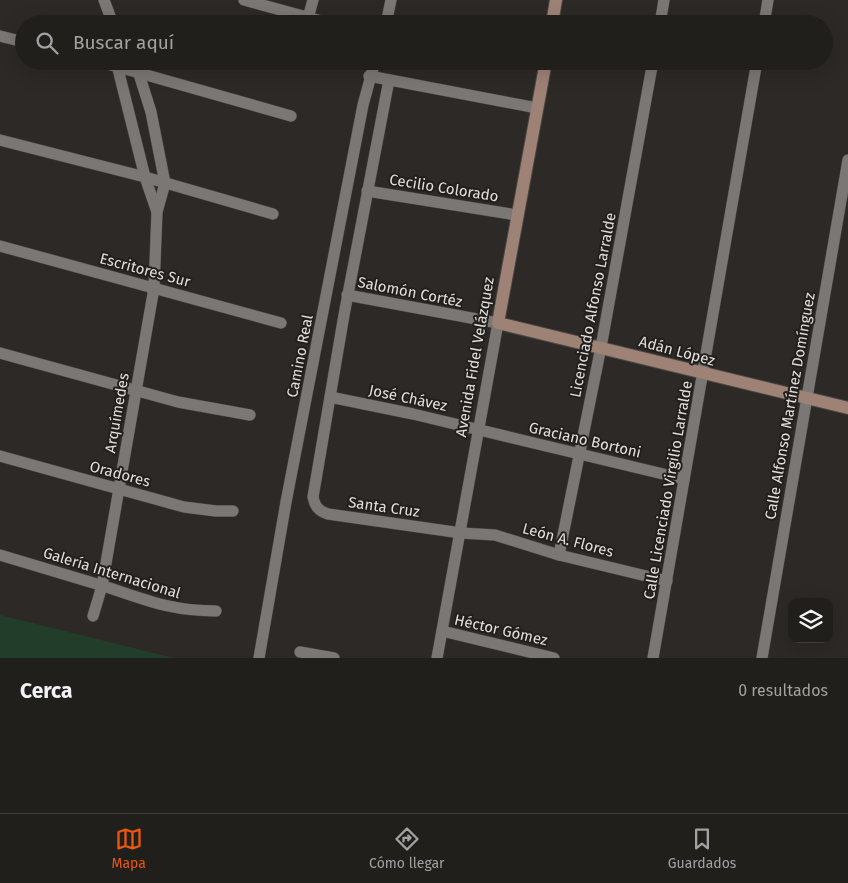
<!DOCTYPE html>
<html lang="es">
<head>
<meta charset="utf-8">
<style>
  :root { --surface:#211f1c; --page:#2d2c29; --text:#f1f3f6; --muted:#a2a2a3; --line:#3e3d3b; --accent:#ea580c }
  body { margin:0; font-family:"Fira Sans",sans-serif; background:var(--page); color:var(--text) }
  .controls { position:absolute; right:15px; bottom:15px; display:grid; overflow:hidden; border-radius:10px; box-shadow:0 5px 20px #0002 }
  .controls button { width:45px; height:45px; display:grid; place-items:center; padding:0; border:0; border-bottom:1px solid var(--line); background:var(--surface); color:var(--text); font:25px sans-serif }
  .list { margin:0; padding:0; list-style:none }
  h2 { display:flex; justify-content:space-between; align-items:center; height:65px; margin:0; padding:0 20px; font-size:21px }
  h2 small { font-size:16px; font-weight:400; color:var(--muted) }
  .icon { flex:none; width:28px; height:28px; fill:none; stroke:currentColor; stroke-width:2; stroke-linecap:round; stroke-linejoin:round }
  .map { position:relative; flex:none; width:848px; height:658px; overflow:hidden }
  .search { position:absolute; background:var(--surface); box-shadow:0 5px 20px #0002; left:15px; right:15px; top:15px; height:55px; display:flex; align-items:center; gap:12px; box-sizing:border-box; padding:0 18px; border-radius:28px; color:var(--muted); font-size:19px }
  .sheet { height:155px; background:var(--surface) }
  nav { display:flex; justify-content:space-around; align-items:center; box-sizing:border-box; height:70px; border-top:1px solid var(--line); background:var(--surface); font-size:14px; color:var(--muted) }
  nav a { display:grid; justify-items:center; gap:2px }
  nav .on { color:var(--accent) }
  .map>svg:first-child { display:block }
  .green { fill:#223e2a }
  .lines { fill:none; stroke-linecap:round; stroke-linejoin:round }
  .street-casing { stroke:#4a4744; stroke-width:12 }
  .secondary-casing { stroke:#4a4744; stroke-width:14 }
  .street { stroke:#7b7774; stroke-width:11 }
  .secondary { stroke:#9e8275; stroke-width:12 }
  .labels { text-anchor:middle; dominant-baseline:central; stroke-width:4; stroke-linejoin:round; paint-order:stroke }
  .street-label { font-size:15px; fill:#e1dedc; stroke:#231f1c }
</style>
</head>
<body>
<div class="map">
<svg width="848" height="658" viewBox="0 0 848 658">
  <rect width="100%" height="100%" fill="#2c2926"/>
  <path class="green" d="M0,615l174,43h-174z"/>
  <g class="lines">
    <defs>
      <g id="street">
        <path d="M104,0l9,24"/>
        <path d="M244,0l81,22"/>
        <path d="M308,18l5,-18"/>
        <path d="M386,24l5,-24"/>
        <path d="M660,24l4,-24"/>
        <path d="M764,24l4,-24"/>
        <path d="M0,36l24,6"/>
        <path d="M97,61l194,55"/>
        <path d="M116,61l29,116 12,35"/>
        <path d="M369,76l168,32"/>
        <path d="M389,80l-45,235 -31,182c2,10 6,14 15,17l133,19 34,2 64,20 108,26"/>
        <path d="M0,140l145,37 128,37"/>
        <path d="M367,191l150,24"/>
        <path d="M0,246l281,77"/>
        <path d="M347,295l151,28 -61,335"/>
        <path d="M0,353l178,49 72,13"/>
        <path d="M330,397l83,17 271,65"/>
        <path d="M0,456l184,51 32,4h17"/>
        <path d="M0,555c33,10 67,20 100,30 45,14 68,26 116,26"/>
        <path d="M559,555l42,-208 52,-286"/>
        <path d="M93,616l9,-30 52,-298 3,-76 8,-29 -14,-71 -12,-38 -6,-13"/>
        <path d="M442,631l112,27"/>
        <path d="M300,652l34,6"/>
        <path d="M259,658l27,-156 77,-397 12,-44"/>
        <path d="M653,658l104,-597"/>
        <path d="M762,658l86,-498"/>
      </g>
      <g id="secondary">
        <path d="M552,24l4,-24"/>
        <path d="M546,61l-48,262 350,85"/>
      </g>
    </defs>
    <use href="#street" class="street-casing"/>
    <use href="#secondary" class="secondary-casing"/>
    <use href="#street" class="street"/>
    <use href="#secondary" class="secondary"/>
  </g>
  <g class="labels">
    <g class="street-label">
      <text transform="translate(444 188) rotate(9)">Cecilio Colorado</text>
      <text transform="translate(145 270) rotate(15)">Escritores Sur</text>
      <text transform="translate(410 292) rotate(11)">Salomón Cortéz</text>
      <text transform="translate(593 305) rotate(-79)">Licenciado Alfonso Larralde</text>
      <text transform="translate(677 351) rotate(15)">Adán López</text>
      <text transform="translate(300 356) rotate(-79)">Camino Real</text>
      <text transform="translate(475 357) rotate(-80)">Avenida Fidel Velázquez</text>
      <text transform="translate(408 398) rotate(12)">José Chávez</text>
      <text transform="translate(790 406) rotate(-80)">Calle Alfonso Martínez Domínguez</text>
      <text transform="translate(117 413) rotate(-80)">Arquímedes</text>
      <text transform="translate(585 440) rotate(13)">Graciano Bortoni</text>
      <text transform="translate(120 474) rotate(15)">Oradores</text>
      <text transform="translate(668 490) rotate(-80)">Calle Licenciado Virgilio Larralde</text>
      <text transform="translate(384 507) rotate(8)">Santa Cruz</text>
      <text transform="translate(568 540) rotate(15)">León A. Flores</text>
      <text transform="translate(112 573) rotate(17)">Galería Internacional</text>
      <text transform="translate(501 630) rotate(13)">Héctor Gómez</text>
    </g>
  </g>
</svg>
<div class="controls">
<button><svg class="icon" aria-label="layers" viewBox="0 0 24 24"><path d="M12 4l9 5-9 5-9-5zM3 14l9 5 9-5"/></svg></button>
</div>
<div class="search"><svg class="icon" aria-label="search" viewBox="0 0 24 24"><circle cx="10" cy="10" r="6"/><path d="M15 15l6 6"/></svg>Buscar aquí</div>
</div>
<section class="sheet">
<h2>Cerca<small>0 resultados</small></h2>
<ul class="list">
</ul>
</section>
<nav>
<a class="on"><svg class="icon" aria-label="map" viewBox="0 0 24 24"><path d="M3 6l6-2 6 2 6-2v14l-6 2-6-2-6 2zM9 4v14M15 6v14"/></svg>Mapa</a>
<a><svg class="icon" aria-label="directions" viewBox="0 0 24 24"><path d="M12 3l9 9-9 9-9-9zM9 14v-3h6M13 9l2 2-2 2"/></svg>Cómo llegar</a>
<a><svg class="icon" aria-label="saved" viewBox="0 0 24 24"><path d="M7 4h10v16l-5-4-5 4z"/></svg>Guardados</a>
</nav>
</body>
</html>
